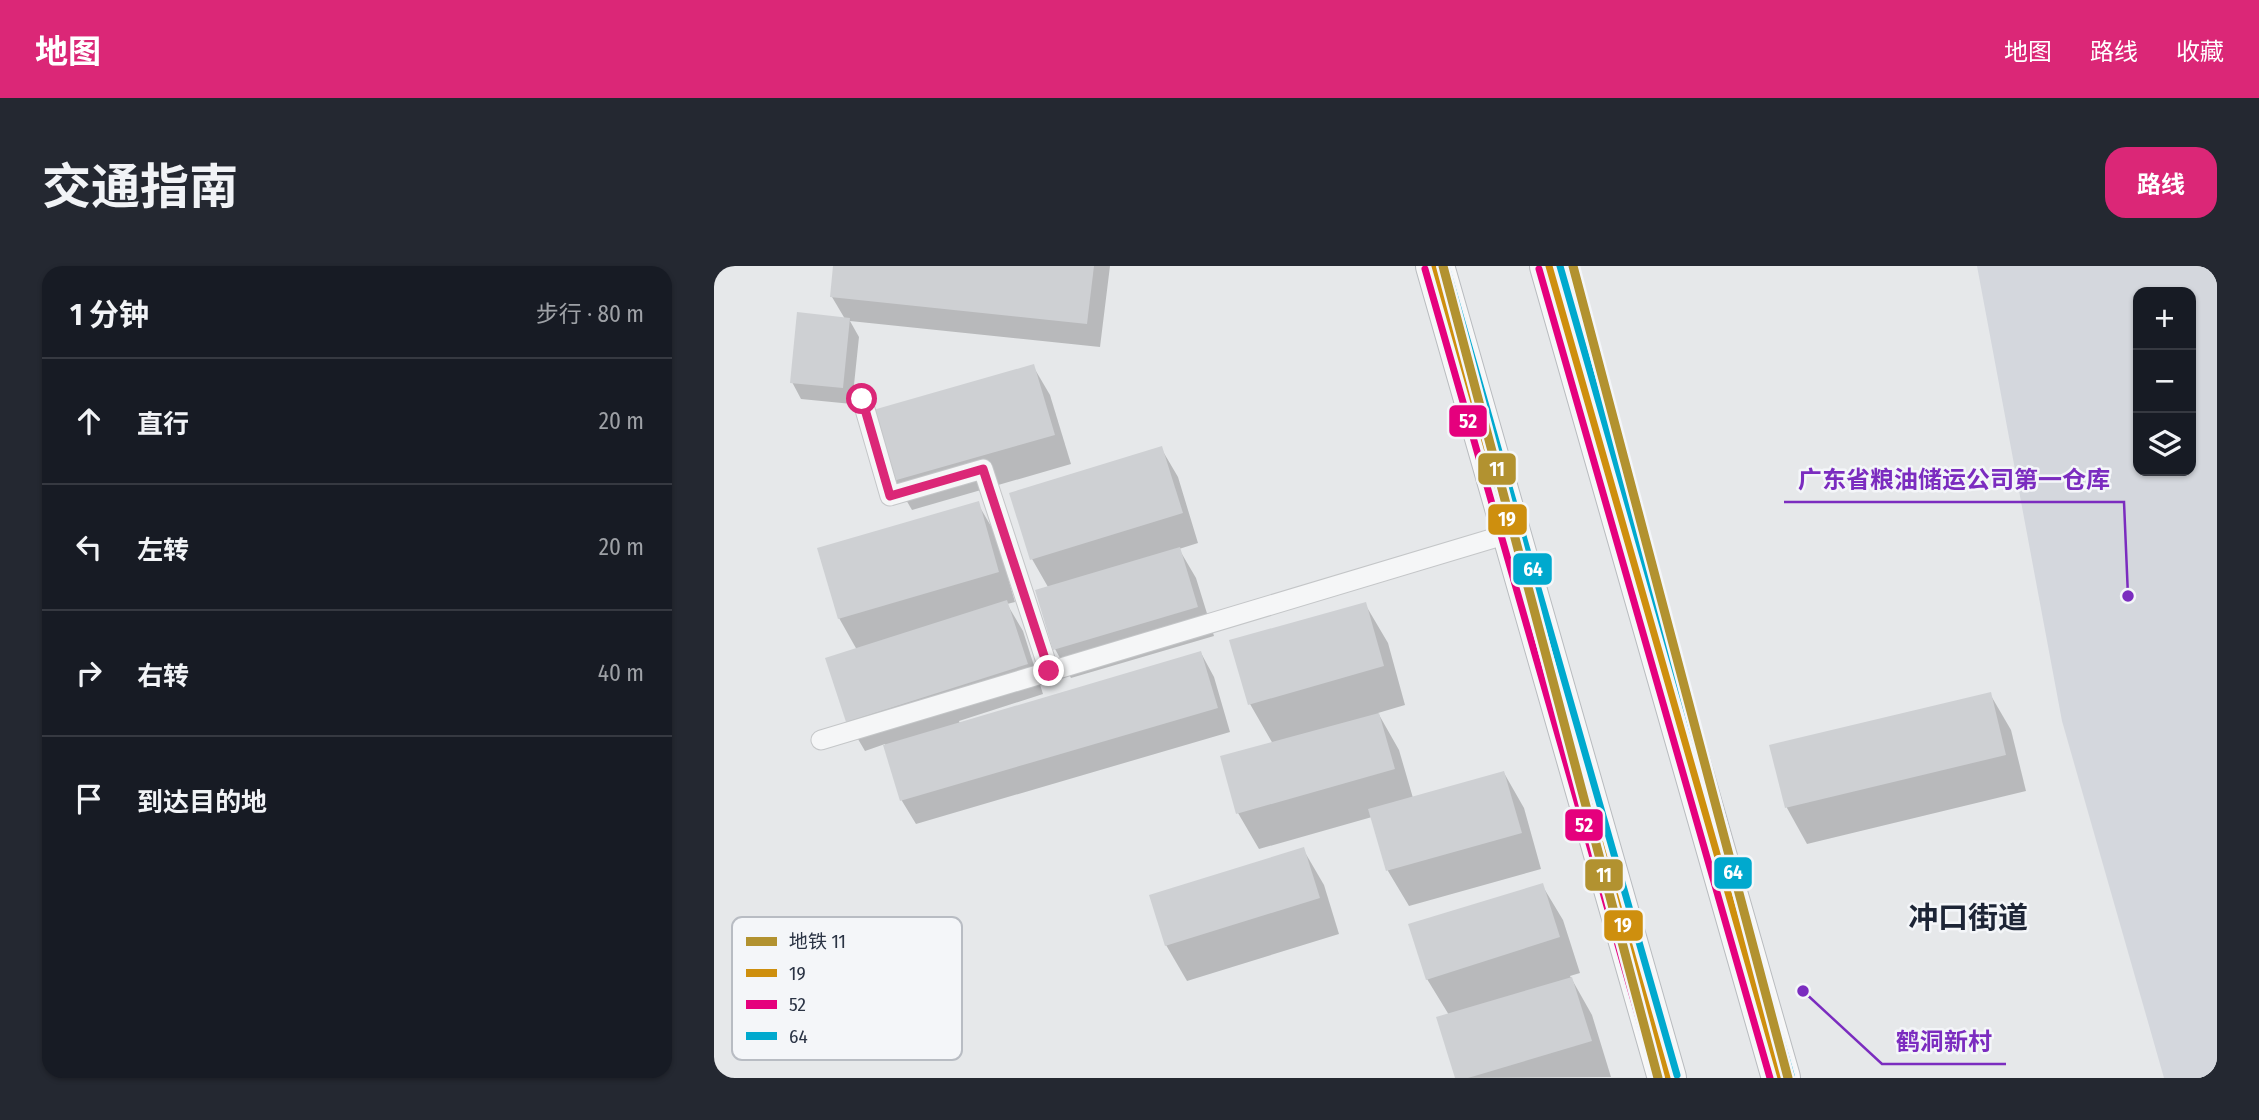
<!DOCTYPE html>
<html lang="zh">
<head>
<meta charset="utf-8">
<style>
  :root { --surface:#171b24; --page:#242831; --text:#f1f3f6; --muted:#9ea1a6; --line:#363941; --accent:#db2777 }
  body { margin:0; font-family:"Fira Sans Condensed","Noto Sans SC",sans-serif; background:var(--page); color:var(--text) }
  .controls { position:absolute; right:21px; top:21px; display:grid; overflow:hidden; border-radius:14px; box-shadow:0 2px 5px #0004 }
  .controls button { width:63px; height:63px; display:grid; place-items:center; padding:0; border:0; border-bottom:2px solid var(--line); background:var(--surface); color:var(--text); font:35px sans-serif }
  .stop { position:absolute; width:21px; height:21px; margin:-16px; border:5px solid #db2777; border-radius:50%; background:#fff }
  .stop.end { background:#db2777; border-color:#fff; box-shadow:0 2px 7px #0008 }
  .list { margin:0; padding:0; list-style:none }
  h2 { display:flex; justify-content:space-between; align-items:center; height:91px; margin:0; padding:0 28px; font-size:30px }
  h2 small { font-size:23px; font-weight:400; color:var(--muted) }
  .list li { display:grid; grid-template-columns:46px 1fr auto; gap:21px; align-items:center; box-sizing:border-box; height:126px; padding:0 28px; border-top:2px solid var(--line) }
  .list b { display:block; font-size:26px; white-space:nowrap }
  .list em { font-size:23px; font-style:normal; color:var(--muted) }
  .icon { flex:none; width:38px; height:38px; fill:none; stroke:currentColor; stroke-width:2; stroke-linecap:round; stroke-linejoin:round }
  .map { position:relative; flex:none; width:1503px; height:812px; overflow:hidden; border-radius:21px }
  header { display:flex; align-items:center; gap:42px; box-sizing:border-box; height:98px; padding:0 35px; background:var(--accent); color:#fff }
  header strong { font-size:33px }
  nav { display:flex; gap:38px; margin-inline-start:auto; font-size:24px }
  .intro { display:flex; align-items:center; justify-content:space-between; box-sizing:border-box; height:168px; padding:0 42px }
  h1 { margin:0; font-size:49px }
  .button { padding:18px 32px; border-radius:21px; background:var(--accent); color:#fff; font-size:24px; font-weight:700 }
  main { display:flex; gap:42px; padding:0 42px }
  aside { flex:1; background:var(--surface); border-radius:21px; box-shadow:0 2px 5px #0004 }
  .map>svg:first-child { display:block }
  .built { fill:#d4d7dd; fill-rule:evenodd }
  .shadow { fill:#0003 }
  .building { fill:#ced0d3 }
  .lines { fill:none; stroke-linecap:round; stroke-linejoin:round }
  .service-casing { stroke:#c4c6c8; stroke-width:21 }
  .trunk-casing { stroke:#b8bbbf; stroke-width:40 }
  .service { stroke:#f5f6f7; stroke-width:19 }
  .trunk { stroke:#f8f8f8; stroke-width:38 }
  .bus-1-casing { stroke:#f4f6f9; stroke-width:12 }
  .bus-2-casing { stroke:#f4f6f9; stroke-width:12 }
  .bus-3-casing { stroke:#f4f6f9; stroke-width:12 }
  .bus-1 { stroke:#ce8f0e; stroke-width:7 }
  .bus-2 { stroke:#e5007d; stroke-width:7 }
  .bus-3 { stroke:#00a9ce; stroke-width:7 }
  .metro-1-casing { stroke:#f4f6f9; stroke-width:14 }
  .metro-1 { stroke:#b29230; stroke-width:9 }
  .route { stroke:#db2777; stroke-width:9 }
  .labels { text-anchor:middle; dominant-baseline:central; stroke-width:5; stroke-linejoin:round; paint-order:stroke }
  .district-label { font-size:30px; font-weight:bold; fill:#1d2536; stroke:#f4f6f9 }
  .key { fill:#f4f6f9; stroke:#b8bcc3; stroke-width:2 }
  .key-label { font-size:19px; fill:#2b3445 }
  .leader { fill:none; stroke:#7b2cbf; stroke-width:2.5 }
  .callout-dot { fill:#7b2cbf; stroke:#f4f6f9; stroke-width:2.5 }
  .callout-label { font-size:24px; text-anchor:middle; font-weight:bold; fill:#7b2cbf; stroke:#f4f6f9; stroke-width:5; stroke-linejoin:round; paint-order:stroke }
  .line-badge { stroke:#f4f6f9; stroke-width:2.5 }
  .badge-label { font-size:19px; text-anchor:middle; font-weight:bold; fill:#fff }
</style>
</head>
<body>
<header>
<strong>地图</strong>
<nav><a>地图</a><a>路线</a><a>收藏</a></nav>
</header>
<div class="intro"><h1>交通指南</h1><a class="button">路线</a></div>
<main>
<aside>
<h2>1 分钟<small>步行 · 80 m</small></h2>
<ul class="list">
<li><svg class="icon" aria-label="ahead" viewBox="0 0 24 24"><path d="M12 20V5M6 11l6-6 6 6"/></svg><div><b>直行</b></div><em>20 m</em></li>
<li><svg class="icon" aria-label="left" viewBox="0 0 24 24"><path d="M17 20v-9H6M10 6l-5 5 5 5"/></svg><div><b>左转</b></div><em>20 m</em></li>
<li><svg class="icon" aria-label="right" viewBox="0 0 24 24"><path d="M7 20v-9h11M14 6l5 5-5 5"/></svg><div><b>右转</b></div><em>40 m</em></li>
<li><svg class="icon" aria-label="arrive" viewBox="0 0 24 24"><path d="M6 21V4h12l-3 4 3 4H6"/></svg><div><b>到达目的地</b></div></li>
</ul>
</aside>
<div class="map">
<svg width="1503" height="812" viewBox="0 0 1503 812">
  <rect width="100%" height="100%" fill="#e6e8ea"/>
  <path class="built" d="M1263,0h240v812h-53l-102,-357zM1424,26h53v179h-53z"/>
  <g class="shadow">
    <path d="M121,0h275l-10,81 -250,-26 9,16 -7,67 -51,-5 -9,-17 53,-63 -13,-22z"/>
    <path d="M319,100l17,29 21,69 -159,46 -17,-29z"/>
    <path d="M447,182l17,29 20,66 -19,6 17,29 18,58 -143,42 -16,-29 -7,-62 -16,-28z"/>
    <path d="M264,238l17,29 20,69 -8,2 16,27 20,63 -84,27 1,3 241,-71 13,24 16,55 -314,92 -14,-23 -17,-57 -20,7 -17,-29 -20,-63 29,-9 -18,-32z"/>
    <path d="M651,338l23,39 17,62 -27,8 21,37 14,48 91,-25 20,35 17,61 -132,37 -21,-35 -16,-54 -113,32 -21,-36 35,-69 -23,-40z"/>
    <path d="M1276,428l21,36 15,61 -219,53 -20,-36 -15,-62z"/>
    <path d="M589,583l21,36 15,49 -152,47 -21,-36z"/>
    <path d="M828,619l21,35 17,53 -10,3 22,39 19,62 -154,1 -8,-63 -22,-36z"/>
  </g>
  <g class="building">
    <path d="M119,0h261l-7,58 -257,-27z"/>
    <path d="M83,46l53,6 -7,70 -53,-5z"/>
    <path d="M320,98l21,71 -162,46 -20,-71z"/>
    <path d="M448,180l21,67 -153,47 -21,-67z"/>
    <path d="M265,235l20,71 -161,47 -21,-71z"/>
    <path d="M466,281l18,60 -145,43 -18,-60z"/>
    <path d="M293,334l21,64 -182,58 -21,-64z"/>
    <path d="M652,336l18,64 -136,39 -19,-65z"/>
    <path d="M487,385l17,57 -318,93 -17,-56z"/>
    <path d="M1277,426l15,63 -221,53 -16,-63z"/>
    <path d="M665,447l16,56 -159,45 -16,-58z"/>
    <path d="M790,505l18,62 -136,38 -18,-62z"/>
    <path d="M590,581l16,51 -155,48 -16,-51z"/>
    <path d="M829,617l17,54 -134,43 -18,-56z"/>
    <path d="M858,711l20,64 -124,37h-13l-19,-61z"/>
  </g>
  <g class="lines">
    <defs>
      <g id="service">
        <path d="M148,133l28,97 93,-27 66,202"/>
        <path d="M107,474l690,-207"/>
      </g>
      <g id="trunk">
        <path d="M721,0l232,812"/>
        <path d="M835,0l232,812"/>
      </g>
    </defs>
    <use href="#service" class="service-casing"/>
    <use href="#trunk" class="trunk-casing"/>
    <use href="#service" class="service"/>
    <use href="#trunk" class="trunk"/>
    <defs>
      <g id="bus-1">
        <path d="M721,0l232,812"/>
        <path d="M835,0l232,812"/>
      </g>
      <g id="bus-2">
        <path d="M711,3l231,809"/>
        <path d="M825,3l231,809"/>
      </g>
      <g id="bus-3">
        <path d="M732,0l231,809"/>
        <path d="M846,0l231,809"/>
      </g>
    </defs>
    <use href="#bus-1" class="bus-1-casing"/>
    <use href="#bus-2" class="bus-2-casing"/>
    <use href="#bus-3" class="bus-3-casing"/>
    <use href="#bus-1" class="bus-1"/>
    <use href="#bus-2" class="bus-2"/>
    <use href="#bus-3" class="bus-3"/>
    <defs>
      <g id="metro-1">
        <path d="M729,0l215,812"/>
        <path d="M859,0l215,812"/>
      </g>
    </defs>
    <use href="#metro-1" class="metro-1-casing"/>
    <use href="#metro-1" class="metro-1"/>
  </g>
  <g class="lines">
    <path class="route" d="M148,133l28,97 93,-27 66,202"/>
  </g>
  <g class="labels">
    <g class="district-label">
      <text x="1254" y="652">冲口街道</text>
    </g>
  </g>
  <rect x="18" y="651" width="230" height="143" rx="10" class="key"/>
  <rect x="32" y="671" width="31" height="9" fill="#b29230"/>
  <rect x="32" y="703" width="31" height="8" fill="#ce8f0e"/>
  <rect x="32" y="734" width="31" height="9" fill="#e5007d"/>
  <rect x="32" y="766" width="31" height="8" fill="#00a9ce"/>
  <g class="key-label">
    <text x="75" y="682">地铁 11</text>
    <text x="75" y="714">19</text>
    <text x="75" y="745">52</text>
    <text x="75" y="777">64</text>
  </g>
  <path class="leader" d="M1414 330L1410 236H1070M1089 725L1168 798H1292"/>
  <g class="callout-dot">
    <circle cx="1414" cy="330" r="7"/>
    <circle cx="1089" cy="725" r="7"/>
  </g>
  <g class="callout-label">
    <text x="1240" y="222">广东省粮油储运公司第一仓库</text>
    <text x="1230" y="784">鹤洞新村</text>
  </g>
  <g class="line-badge">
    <rect x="734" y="138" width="40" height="34" rx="7" fill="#e5007d"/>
    <rect x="763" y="186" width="40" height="34" rx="7" fill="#b29230"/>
    <rect x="773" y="237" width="41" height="33" rx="7" fill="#ce8f0e"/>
    <rect x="798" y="286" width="41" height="34" rx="7" fill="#00a9ce"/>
    <rect x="850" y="542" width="40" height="34" rx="7" fill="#e5007d"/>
    <rect x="999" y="590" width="40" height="34" rx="7" fill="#00a9ce"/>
    <rect x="870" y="592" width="40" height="34" rx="7" fill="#b29230"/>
    <rect x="889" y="643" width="41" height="33" rx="7" fill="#ce8f0e"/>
  </g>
  <g class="badge-label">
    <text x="754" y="162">52</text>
    <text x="783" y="210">11</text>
    <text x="793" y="260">19</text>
    <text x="819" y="310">64</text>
    <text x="870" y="566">52</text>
    <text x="1019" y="613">64</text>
    <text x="890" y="616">11</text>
    <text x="909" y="666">19</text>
  </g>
</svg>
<div class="controls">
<button>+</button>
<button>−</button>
<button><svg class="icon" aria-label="layers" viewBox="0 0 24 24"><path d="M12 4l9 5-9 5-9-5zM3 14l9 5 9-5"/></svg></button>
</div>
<div class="stop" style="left:148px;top:133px"></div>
<div class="stop end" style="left:335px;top:405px"></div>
</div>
</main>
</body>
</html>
